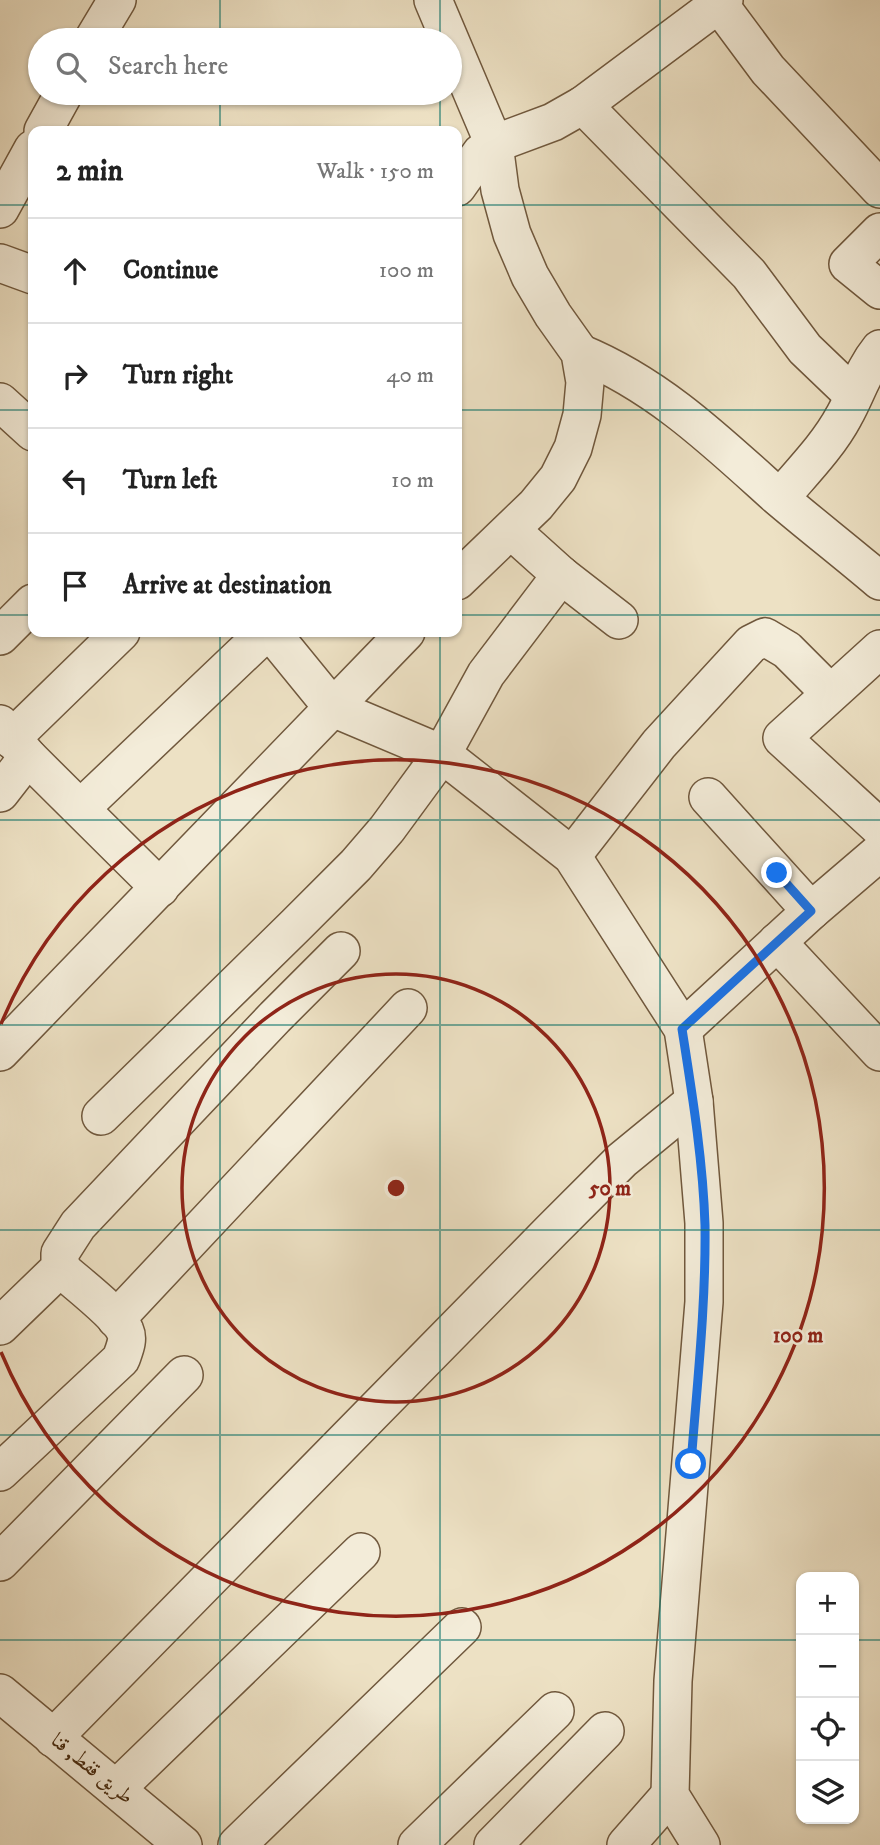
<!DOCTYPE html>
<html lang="en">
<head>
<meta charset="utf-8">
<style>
  :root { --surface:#fff; --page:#f6f6f6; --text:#222; --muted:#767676; --line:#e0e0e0 }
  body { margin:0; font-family:"IM FELL DW Pica",Amiri,serif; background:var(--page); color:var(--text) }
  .controls { position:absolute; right:21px; bottom:21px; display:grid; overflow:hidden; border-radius:14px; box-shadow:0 2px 5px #0004 }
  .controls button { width:63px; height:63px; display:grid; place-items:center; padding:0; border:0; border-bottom:2px solid var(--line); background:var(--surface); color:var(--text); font:35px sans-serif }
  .stop { position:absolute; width:21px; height:21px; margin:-16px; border:5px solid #1a73e8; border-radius:50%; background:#fff }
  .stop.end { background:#1a73e8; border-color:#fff; box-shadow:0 2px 7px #0008 }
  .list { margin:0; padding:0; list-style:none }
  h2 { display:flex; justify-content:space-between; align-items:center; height:91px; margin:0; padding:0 28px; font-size:30px }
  h2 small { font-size:23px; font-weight:400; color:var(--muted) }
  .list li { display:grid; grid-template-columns:46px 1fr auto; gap:21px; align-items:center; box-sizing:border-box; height:105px; padding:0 28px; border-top:2px solid var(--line) }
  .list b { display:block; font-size:26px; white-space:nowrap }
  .list em { font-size:23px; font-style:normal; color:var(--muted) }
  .icon { flex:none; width:38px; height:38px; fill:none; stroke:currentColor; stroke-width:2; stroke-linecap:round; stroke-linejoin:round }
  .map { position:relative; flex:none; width:880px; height:1845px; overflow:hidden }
  .search { position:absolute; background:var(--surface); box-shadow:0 2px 5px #0004; left:28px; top:28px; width:434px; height:77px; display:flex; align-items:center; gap:18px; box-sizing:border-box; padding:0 24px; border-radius:38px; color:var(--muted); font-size:26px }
  .panel { position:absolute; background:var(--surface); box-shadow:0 2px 5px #0004; left:28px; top:126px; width:434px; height:511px; border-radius:14px }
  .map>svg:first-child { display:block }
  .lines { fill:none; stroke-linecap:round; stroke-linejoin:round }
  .minor-casing { stroke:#70583d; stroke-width:40 }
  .minor { stroke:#f3ecd9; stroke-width:37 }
  .route { stroke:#1a73e8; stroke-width:9 }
  .grid { fill:none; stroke:#0f766e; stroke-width:2; stroke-opacity:0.55 }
  .ring { fill:none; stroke:#8f2418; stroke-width:3.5 }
  .labels { text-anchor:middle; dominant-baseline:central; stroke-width:5; stroke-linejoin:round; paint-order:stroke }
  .street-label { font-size:21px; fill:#472b10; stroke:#f3ecd9 }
  .centre { fill:#8f2418; stroke:#f3ecd9; stroke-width:3.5 }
  .ring-label { font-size:21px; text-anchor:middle; font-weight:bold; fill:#8f2418; stroke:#f3ecd9; stroke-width:5; stroke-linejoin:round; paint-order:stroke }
</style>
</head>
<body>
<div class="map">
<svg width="880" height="1845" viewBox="0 0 880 1845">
  <rect width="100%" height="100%" fill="#ede1c4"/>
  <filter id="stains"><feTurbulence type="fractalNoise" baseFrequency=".00286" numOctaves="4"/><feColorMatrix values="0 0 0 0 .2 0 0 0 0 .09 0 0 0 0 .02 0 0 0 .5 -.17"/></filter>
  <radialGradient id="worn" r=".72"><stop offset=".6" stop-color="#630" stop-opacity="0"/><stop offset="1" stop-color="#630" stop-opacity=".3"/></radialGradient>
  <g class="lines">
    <defs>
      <g id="minor">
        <path d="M433,0l61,144 6,46 12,44 18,42 23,39 27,38 5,29 -3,33 -9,33 -15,30 -22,27 -79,76"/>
        <path d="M719,4l49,66 112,119"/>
        <path d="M93,40l24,-40"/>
        <path d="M583,105l166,169 56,75 48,46"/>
        <path d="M43,131l21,-38"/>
        <path d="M457,187l24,-34 13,-9 59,-22 30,-17 141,-105"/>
        <path d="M0,209l33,-60"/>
        <path d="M880,232l-32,32 32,26"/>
        <path d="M0,263l33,12"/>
        <path d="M580,353c78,32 136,88 197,143 34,29 69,56 103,85"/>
        <path d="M0,402l33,30"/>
        <path d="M780,498c22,-26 48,-52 64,-82 13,-23 19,-46 36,-67"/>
        <path d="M511,530l50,45 58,45"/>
        <path d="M271,632l62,76 109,46 130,102 111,173 11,72 10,122v79l-31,379 -3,114 31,50"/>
        <path d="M0,636l33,-33"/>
        <path d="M880,649l-98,89 98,90"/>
        <path d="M0,724l28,33 132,131"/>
        <path d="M11,739l110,-107"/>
        <path d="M0,793l28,-36"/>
        <path d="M708,797l103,114"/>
        <path d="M81,808l185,-176"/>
        <path d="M572,856l87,-112 92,-100 14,-7 22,13 43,43"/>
        <path d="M777,942l103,110"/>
        <path d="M683,1029l128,-118 69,-59"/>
        <path d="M0,1052l406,-420"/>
        <path d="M101,1116l195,-191 60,-60 31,-36 55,-75 44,-80 75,-99"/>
        <path d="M116,1319l292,-311"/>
        <path d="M0,1326l60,-58v-15l18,-28 197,-208 66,-66"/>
        <path d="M0,1472l121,-113c3,-9 8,-19 4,-28 -7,-17 -50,-49 -65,-63"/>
        <path d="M0,1562l184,-187"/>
        <path d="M0,1693l183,152"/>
        <path d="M53,1738l498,-507 71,-71 72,-59"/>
        <path d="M116,1789l245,-237"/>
        <path d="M237,1845l225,-218"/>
        <path d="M417,1845l138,-134"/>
        <path d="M493,1845l112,-114"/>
        <path d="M626,1845l44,-50"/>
      </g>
    </defs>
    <use href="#minor" class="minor-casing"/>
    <use href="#minor" class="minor"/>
  </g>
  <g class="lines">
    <path class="route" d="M691,1464c6,-79 15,-159 14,-239 -2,-65 -13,-132 -23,-196l129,-118 -34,-38"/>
  </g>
  <path class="grid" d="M220,0v40M440,0v40M660,0v1845M220,93v38M440,93v38M0,205h33M457,205h423M0,410h33M457,410h423M0,615h33M457,615h423M220,632v1213M440,632v1213M0,820h880M0,1025h880M0,1230h880M0,1435h880M0,1640h801M854,1640h26"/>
  <g class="ring">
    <circle cx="396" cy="1188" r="214"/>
    <path d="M1 1024A428 428 0 1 1 1 1352"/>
  </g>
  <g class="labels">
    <g class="street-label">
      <text transform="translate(92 1769) rotate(39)">طريق قفط, قنا</text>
    </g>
  </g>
  <circle cx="396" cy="1188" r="10" class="centre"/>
  <g class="ring-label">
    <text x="610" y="1195">50 m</text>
    <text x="798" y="1342">100 m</text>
  </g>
  <rect width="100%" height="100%" filter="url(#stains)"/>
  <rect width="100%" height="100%" fill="url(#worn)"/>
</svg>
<div class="controls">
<button>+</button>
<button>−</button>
<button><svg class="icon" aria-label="locate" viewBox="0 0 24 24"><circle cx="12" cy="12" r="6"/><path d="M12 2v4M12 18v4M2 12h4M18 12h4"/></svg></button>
<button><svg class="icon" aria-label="layers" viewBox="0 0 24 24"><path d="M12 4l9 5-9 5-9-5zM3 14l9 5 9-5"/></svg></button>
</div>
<div class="stop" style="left:691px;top:1464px"></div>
<div class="stop end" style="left:777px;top:873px"></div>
<div class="search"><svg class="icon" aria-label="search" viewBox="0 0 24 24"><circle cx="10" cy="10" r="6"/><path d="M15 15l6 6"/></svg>Search here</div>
<section class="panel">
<h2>2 min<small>Walk · 150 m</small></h2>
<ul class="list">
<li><svg class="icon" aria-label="ahead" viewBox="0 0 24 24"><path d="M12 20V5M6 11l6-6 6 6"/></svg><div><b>Continue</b></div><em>100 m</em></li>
<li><svg class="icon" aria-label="right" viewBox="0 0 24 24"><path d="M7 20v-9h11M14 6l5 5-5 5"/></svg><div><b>Turn right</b></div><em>40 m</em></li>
<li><svg class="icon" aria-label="left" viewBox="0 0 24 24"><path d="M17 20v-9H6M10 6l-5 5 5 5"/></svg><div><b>Turn left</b></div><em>10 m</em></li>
<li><svg class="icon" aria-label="arrive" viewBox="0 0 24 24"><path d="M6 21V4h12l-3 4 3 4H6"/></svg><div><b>Arrive at destination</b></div></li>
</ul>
</section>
</div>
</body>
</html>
